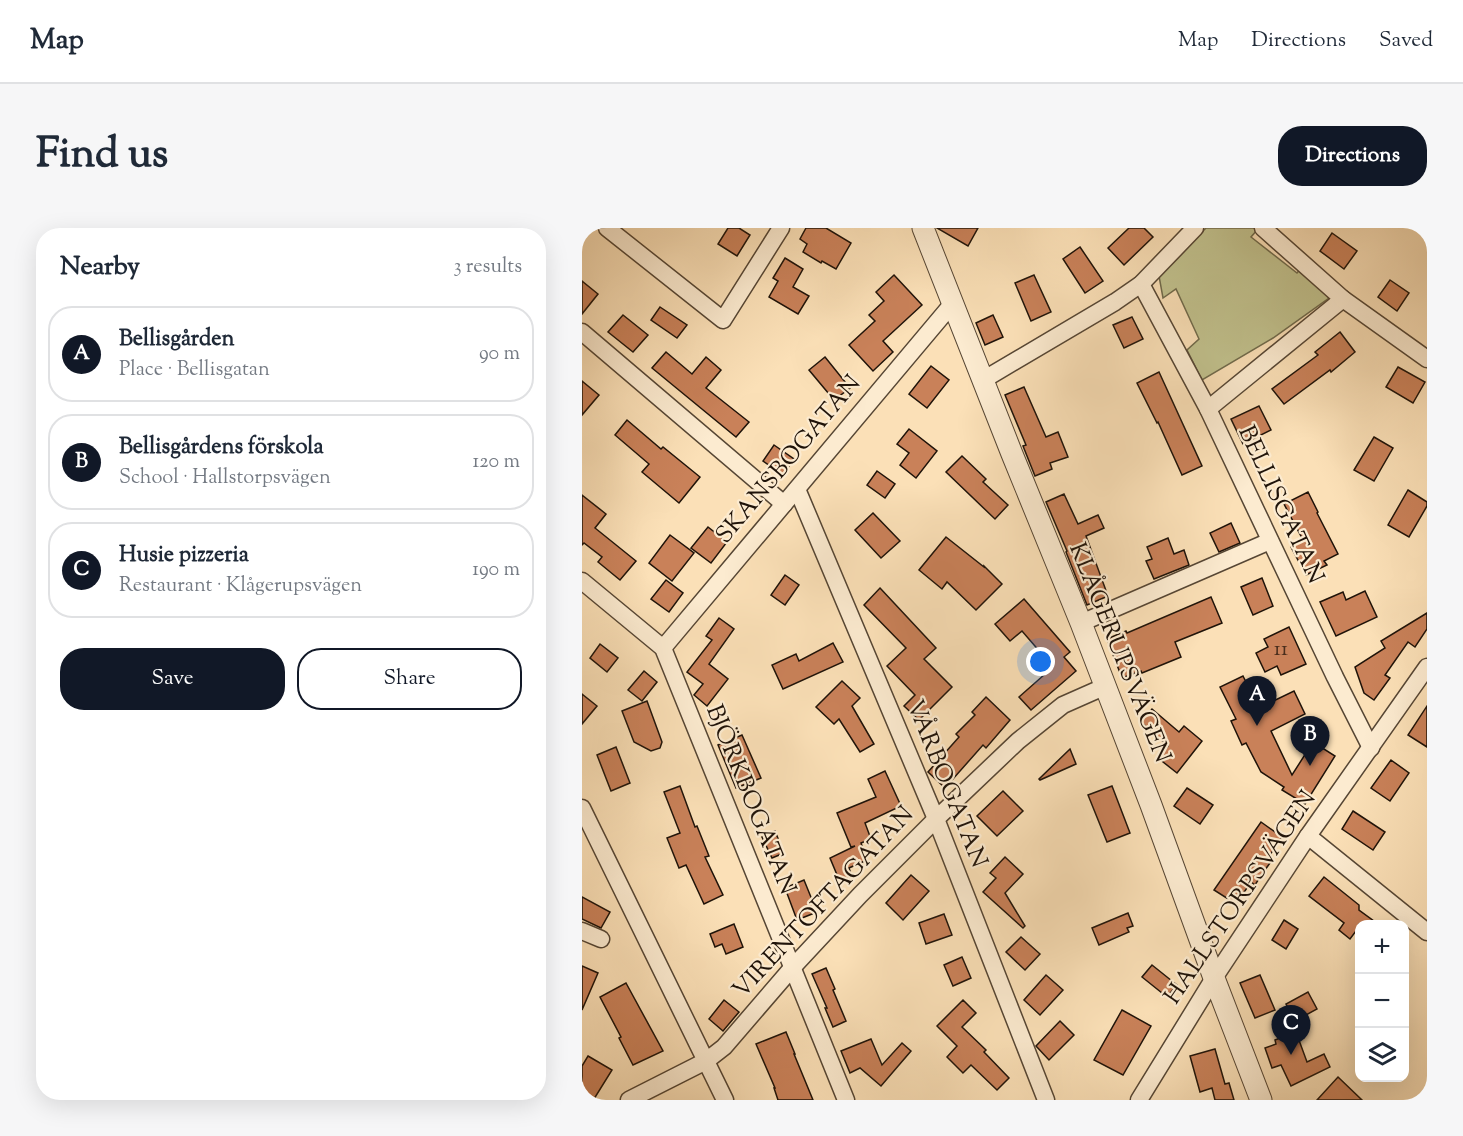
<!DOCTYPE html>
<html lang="en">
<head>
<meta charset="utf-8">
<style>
  :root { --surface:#fff; --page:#f6f6f7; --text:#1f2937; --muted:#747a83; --line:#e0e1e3; --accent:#111827 }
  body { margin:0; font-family:"Sorts Mill Goudy",serif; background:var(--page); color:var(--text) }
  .controls { position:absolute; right:18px; bottom:18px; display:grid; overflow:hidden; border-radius:12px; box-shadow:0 6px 24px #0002 }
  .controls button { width:54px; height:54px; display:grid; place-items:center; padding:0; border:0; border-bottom:2px solid var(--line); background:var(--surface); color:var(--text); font:30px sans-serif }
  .you { position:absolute; left:459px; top:434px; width:21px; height:21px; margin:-15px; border:4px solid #fff; border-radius:50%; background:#1a73e8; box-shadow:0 0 0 9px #1a73e833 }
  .badge { display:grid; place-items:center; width:39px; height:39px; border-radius:50%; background:var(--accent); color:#fff; font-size:20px; font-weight:700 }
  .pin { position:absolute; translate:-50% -50px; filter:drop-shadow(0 2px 3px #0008) }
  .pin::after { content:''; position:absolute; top:32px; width:21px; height:18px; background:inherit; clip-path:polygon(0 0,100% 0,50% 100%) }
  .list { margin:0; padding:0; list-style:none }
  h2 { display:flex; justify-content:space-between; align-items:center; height:78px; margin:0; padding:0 24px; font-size:26px }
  h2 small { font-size:20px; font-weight:400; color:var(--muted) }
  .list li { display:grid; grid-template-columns:39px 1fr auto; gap:18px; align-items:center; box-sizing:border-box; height:96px; margin:0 12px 12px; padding:0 12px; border:2px solid var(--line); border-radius:24px }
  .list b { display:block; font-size:22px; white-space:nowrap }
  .list p { margin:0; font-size:20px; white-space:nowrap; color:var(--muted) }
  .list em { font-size:20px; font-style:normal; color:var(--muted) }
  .actions { display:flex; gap:12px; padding:18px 24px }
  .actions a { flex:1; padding:14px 0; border:2px solid var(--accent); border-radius:24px; text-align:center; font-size:21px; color:var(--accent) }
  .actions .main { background:var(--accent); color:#fff }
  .icon { flex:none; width:33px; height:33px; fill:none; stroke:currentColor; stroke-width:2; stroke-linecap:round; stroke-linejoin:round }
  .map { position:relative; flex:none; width:845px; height:872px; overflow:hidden; border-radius:24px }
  header { display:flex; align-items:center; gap:36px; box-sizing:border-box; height:84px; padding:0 30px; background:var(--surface); border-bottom:2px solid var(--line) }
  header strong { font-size:28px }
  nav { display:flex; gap:33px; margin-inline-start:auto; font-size:21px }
  .intro { display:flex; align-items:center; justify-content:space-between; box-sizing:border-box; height:144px; padding:0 36px }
  h1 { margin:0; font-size:42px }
  .button { padding:15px 27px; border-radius:24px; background:var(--accent); color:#fff; font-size:21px; font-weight:700 }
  main { display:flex; gap:36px; padding:0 36px }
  aside { flex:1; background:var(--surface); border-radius:24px; box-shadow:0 6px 24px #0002 }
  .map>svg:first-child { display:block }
  .green { fill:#c1c18d; stroke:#706a4b; stroke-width:1.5 }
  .building { fill:#c98159; stroke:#1f1309; stroke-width:1.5 }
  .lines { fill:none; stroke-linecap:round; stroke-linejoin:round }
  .minor-casing { stroke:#564634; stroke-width:19 }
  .tertiary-casing { stroke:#564634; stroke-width:23 }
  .minor { stroke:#fcebd0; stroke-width:16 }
  .tertiary { stroke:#fcebd0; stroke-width:21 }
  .labels { text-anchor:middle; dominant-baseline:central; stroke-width:4.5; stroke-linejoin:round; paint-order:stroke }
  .number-label { font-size:21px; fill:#4a2e1d }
  .street-label { font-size:24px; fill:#1f1309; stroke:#fcebd0 }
</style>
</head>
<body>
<header>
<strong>Map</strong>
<nav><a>Map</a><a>Directions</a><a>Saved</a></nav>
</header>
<div class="intro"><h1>Find us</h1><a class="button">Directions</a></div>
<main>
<aside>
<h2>Nearby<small>3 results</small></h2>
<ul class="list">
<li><span class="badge">A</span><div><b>Bellisgården</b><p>Place · Bellisgatan</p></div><em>90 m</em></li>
<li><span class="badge">B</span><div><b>Bellisgårdens förskola</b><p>School · Hallstorpsvägen</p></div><em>120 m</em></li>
<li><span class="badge">C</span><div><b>Husie pizzeria</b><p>Restaurant · Klågerupsvägen</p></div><em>190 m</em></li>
</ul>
<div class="actions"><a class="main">Save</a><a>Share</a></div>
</aside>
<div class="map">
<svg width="845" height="872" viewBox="0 0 845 872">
  <rect width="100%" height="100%" fill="#fbe0b7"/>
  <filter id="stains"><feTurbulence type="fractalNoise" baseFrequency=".00333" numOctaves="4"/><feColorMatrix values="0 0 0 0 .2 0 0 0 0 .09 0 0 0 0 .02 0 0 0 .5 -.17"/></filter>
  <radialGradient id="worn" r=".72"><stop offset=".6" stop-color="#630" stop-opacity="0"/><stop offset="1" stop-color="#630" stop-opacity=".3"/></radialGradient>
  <path class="green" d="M624,0h51l1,1 -7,8 46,36 5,-6 27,31 -56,40 -71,42 -15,-30 12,-11 -23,-50 -13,9 -4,-22z"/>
  <g class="building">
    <path d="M146,0h11l11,7 -13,21 -19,-12z"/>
    <path d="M224,0h20l25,15 -15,26 -14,-8 -1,2 -18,-11 4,-8 -7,-5z"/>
    <path d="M355,0h41l-10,18z"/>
    <path d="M547,0h15l9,9 -29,28 -16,-17z"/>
    <path d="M750,5l25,18 -13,18 -24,-18z"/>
    <path d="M498,19l23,34 -18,12 -22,-34z"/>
    <path d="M203,30l18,11 -10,18 16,9 -11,18 -29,-17 9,-16 -5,-3z"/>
    <path d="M312,47l28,30 -39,36 10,11 -20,19 -24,-26 26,-24 -6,-6 15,-14 -8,-9z"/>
    <path d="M452,47l17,37 -20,9 -16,-38z"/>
    <path d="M808,52l19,13 -12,18 -19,-14z"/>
    <path d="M0,53l16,13 -16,20z"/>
    <path d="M78,79l27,18 -10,13 -26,-18z"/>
    <path d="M41,87l25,20 -15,17 -25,-20z"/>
    <path d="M411,87l10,22 -18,8 -9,-22z"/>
    <path d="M550,89l11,22 -19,9 -11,-23z"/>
    <path d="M758,104l15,20 -24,20 -1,-2 -46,34 -12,-15 46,-34 -3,-3z"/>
    <path d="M84,124l26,22 14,-17 15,13 -15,18 43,34 -13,15 -84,-69z"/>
    <path d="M243,129l25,31 -16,12 -25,-30z"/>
    <path d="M349,138l18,14 -22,28 -18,-14z"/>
    <path d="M816,139l27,15 -12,21 -27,-16z"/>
    <path d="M577,144l43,94 -20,9 -24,-53 -1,1 -20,-40z"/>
    <path d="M0,153l17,14 -17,20z"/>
    <path d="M442,159l22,50 12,-5 10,25 -18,6 2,6 -17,7 -12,-30 3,-1 -21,-50z"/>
    <path d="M677,178l12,24 -28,14 -12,-25z"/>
    <path d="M45,192l34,29 2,-2 37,30 -21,26 -37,-31 7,-8 -34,-29z"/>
    <path d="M327,201l28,22 -21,27 -16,-13 9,-12 -12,-9z"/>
    <path d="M792,209l19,11 -19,33 -20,-11z"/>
    <path d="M192,217l20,14 -11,16 -20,-14z"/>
    <path d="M380,228l24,23 -3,3 25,23 -13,14 -49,-47z"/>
    <path d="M295,243l18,13 -10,14 -18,-13z"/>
    <path d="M826,262l19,12v4l-18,31 -21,-12z"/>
    <path d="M726,264l10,20 -1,1 21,41 -14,7 3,4 -21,10 -15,-28 12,-7 -19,-36z"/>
    <path d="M482,266l14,30 20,-9 6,13 -18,8 22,60 -21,9 -21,-53 1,-1 -21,-49z"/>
    <path d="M0,267l24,19 -11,14 41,33 -16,19 -22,-18 4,-5 -18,-14 -2,2z"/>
    <path d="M291,285l27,28 -19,17 -26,-28z"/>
    <path d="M649,295l9,20 -21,9 -9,-19z"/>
    <path d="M126,299l19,15 -16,21 -20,-15z"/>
    <path d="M88,307l24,18 -22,28 -23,-18z"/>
    <path d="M364,309l38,30v-1l18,18 -26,26 -29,-28 -5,7 -23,-19z"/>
    <path d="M586,310l6,16 10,-4 5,15 -35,14 -8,-18 6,-2 -5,-12z"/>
    <path d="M203,347l14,10 -14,20 -14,-10z"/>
    <path d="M680,350l11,28 -20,9 -12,-28z"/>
    <path d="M84,352l17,13 -14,19 -18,-13z"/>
    <path d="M298,360l56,60 -12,11 28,28 -33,33 -15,-14 11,-11 -28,-29 19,-18 -42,-43z"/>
    <path d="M783,363l12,26 -41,19 -16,-34 23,-10 3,8z"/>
    <path d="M629,369l11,26 -47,19 6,15 -39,16 -1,-2 -19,7 -15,-39 19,-8 1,2z"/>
    <path d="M442,371l46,53 -6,5 12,14 -45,39 -12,-13 34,-30 -31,-36 -12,10 -15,-17z"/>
    <path d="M845,385v16l-12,18 -7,-5 -23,33 5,3 -16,22 -10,-7 -9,-26 30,-19 -4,-7z"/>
    <path d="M137,390l15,11 -25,35 19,15 -21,27 -13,-11 9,-11 -16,-12 25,-32 -6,-4z"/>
    <path d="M707,399l17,37 -25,11 -4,-9 -12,6 -9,-19 12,-6 -4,-8z"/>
    <path d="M251,415l10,19 -60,27 -11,-24 24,-11 3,7z"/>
    <path d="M18,416l18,14 -11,14 -17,-14z"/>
    <path d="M62,443l13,11 -15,19 -14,-11z"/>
    <path d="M661,448l16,32 35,-17 11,23 -34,17 21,44 21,-33 22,14 -30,48 -23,-14 2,-3 -23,-15 -15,-29 -4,2 -11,-24 5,-2 -16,-32z"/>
    <path d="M260,453l18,17 -8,8 22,38 -14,8 -21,-33 -5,5 -18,-17z"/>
    <path d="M0,466l15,12 -15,18z"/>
    <path d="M404,469l24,23 -24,28 -3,-3 -38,43 -17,-16 31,-35 -3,-3 19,-19 -3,-3z"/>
    <path d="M65,473l15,41 -2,6 -9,3 -17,-9 -12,-31z"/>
    <path d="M845,478v41l-19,-12z"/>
    <path d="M570,481l27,23 5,-6 18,15 -25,32 -19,-15 10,-12 -27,-24z"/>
    <path d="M160,507l19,43 -25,10 -18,-43z"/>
    <path d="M34,519l14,36 -19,8 -14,-36z"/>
    <path d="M488,521l6,15 -36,16 -1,-1z"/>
    <path d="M809,532l18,13 -19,28 -19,-13z"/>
    <path d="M303,543l16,35 -36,17 6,16 -10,4 6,17 -18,8 3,9 -12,5 -10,-24 25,-12 -4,1 -14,-34 39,-16 -8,-18z"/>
    <path d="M98,558l15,41 2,-1 12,30 -4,1 18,38 -19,9 -18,-39 -7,3 -12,-30 13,-5 -16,-41z"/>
    <path d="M530,558l18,47 -23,9 -19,-47z"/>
    <path d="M605,560l26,17 -13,19 -26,-18z"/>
    <path d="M421,563l20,20 -26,25 -20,-20z"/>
    <path d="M771,583l32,21 -12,18 -31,-21z"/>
    <path d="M679,594l21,15 -16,24 4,2 -8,11 -7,11 -4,-3 -15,22 -22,-14z"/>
    <path d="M193,603l9,22 -12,5 -10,-21z"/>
    <path d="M423,629l18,17 -18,19 20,33 -2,2 -40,-36 13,-14 -6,-5z"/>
    <path d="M329,647l18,16 -26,29 -17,-17z"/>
    <path d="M742,649l35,28v5l19,14h-19v3l-9,12 -11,-9 5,-7 -35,-27z"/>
    <path d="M222,652l13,32 -20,8 -12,-32z"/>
    <path d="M0,669l28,15 -9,16 -19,-9z"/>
    <path d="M546,685l5,13 -6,2 2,4 -30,13 -7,-17z"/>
    <path d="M362,686l8,21 -26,9 -7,-21z"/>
    <path d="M702,692l14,9 -12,20 -14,-9z"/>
    <path d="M152,696l9,23 -17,7 -4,-10 -7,3 -5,-13z"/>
    <path d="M439,709l19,17 -15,16 -19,-18z"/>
    <path d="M380,729l9,21 -18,8 -9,-21z"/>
    <path d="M570,737l25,20 -10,12 -25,-20z"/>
    <path d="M0,738l16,7 -16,37z"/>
    <path d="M244,740l9,21 -2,1 13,31 -13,6 -8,-19h2l-15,-34z"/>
    <path d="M464,747l17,15 -23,25 -16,-15z"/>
    <path d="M678,747l15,35 -20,8 -15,-35z"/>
    <path d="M44,755l37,68 -30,14 -14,-27 2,-1 -21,-40z"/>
    <path d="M726,764l9,17 -22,12 -9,-17z"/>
    <path d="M142,772l15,12 -16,19 -14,-12z"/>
    <path d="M381,772l13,13 -14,14 24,23 -2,2 25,26 -12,12 -26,-25 -8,8 -16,-16 10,-11 -20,-20z"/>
    <path d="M540,782l29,16 -28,49 -29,-15z"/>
    <path d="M478,793l14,14 -25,25 -13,-14z"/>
    <path d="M204,804l9,22h-1l19,46h-35l-4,-12h1l-19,-44z"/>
    <path d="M714,804l11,30 17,-8 6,13 -39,19 -10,-21 -9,3 -7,-20 11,-4 -1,-4z"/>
    <path d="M289,811l11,26 20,-22 9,8 -30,35 -21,-18 -10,5 -9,-22z"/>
    <path d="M633,821l10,35 4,-1 5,17h-19l-3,-12 -12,4 -10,-36z"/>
    <path d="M6,828l24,14 -18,29 -12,-7v-26z"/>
    <path d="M756,849l24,23h-45z"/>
  </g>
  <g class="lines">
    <defs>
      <g id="minor">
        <path d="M25,0l116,92 58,-92"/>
        <path d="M681,0l80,71 84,60"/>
        <path d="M559,56l67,125 127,268 36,71"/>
        <path d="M0,104l202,172"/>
        <path d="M401,152l132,-78 26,-18 54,-56"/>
        <path d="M626,181l135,-110"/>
        <path d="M215,261l139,330 110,281"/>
        <path d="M0,353l81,67 183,452"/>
        <path d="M499,395l189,-82"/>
        <path d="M81,420l290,-345"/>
        <path d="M0,580l143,292"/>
        <path d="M726,608l119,96"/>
        <path d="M0,703l19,8"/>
        <path d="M47,872l77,-39 18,-14 68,-79 68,-73 76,-76 82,-78 45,-36 43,-19"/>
        <path d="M557,872l75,-122 94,-142 119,-169"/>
      </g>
      <path id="tertiary" d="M341,0l89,226 69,169 70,182 63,173 47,122"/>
    </defs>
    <use href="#minor" class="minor-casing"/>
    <use href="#tertiary" class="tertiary-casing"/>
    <use href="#minor" class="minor"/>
    <use href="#tertiary" class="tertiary"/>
  </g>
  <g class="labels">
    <g class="number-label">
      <text x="699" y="422">11</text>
    </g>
    <g class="street-label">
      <text transform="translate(207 232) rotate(-50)">SKANSBOGATAN</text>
      <text transform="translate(698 277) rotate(65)">BELLISGATAN</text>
      <text transform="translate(537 425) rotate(68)">KLÅGERUPSVÄGEN</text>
      <text transform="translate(364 556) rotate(68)">VÅRBOGATAN</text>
      <text transform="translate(168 572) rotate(68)">BJÖRKBOGATAN</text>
      <text transform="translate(659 670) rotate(-56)">HALLSTORPSVÄGEN</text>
      <text transform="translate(242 675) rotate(-47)">VIRENTOFTAGATAN</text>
    </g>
  </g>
  <rect width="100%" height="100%" filter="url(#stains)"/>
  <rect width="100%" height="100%" fill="url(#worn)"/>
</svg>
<div class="controls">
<button>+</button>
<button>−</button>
<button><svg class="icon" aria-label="layers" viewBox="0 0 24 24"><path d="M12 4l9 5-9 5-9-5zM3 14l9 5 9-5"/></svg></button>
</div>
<div class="you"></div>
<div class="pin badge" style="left:675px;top:498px">A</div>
<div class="pin badge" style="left:728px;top:538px">B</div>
<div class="pin badge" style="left:709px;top:827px">C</div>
</div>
</main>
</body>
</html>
